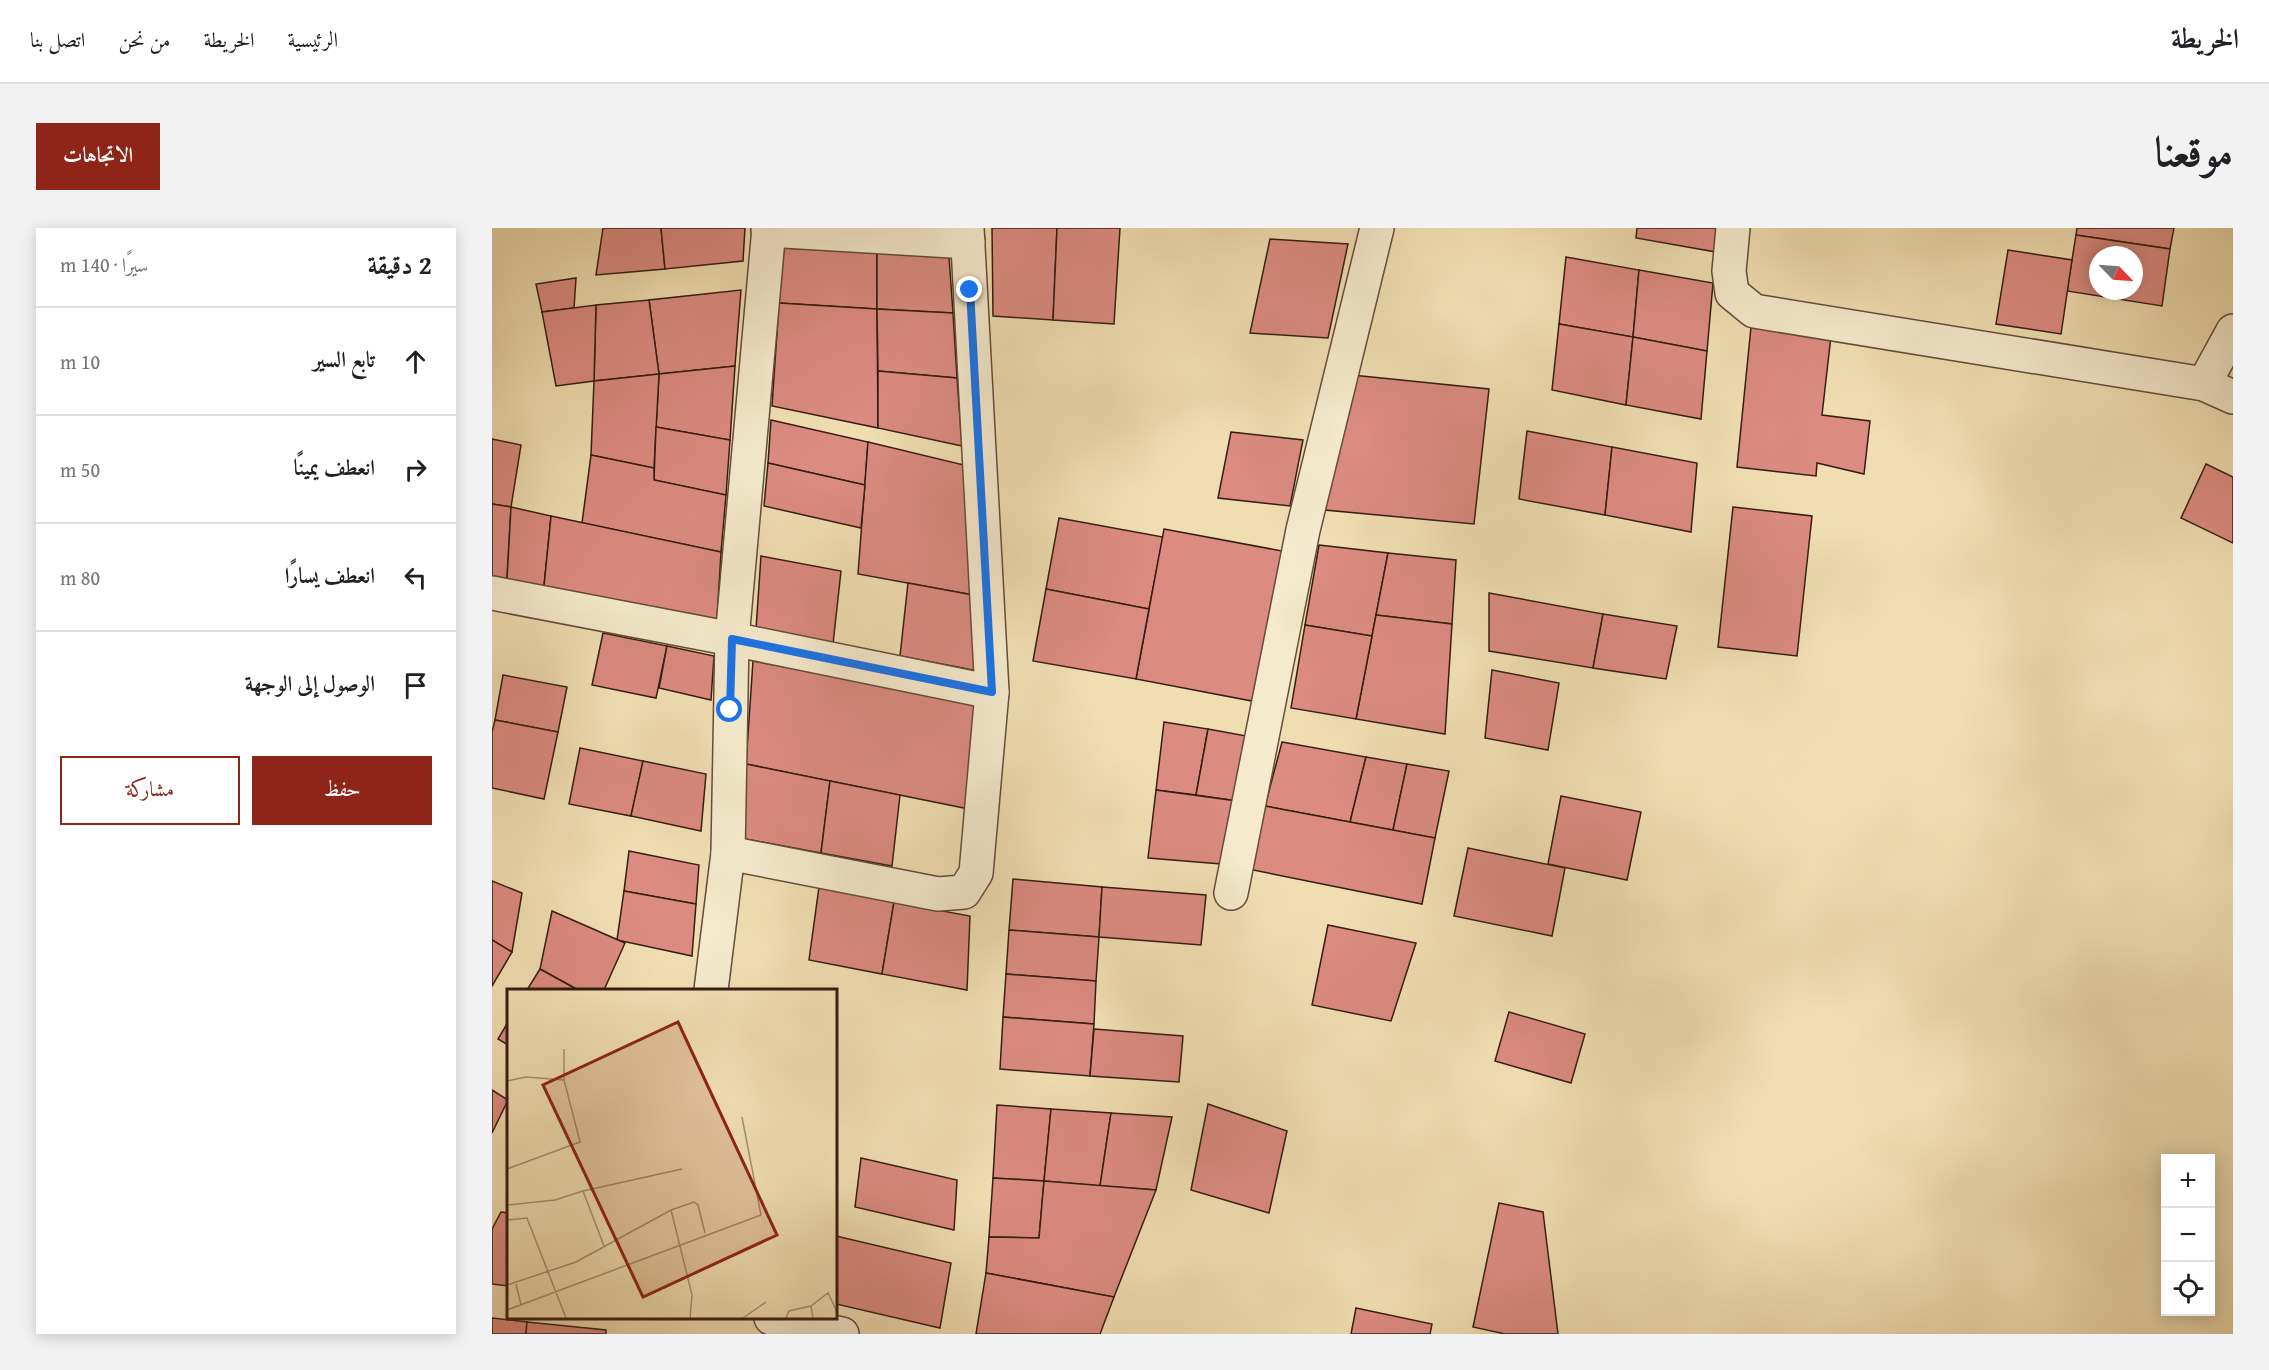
<!DOCTYPE html>
<html lang="ar">
<head>
<meta charset="utf-8">
<style>
  :root { --surface:#fff; --page:#f2f2f2; --text:#202124; --muted:#757577; --line:#e0e0e0; --accent:#8f2418 }
  body { margin:0; font-family:"Gentium Book Plus",Amiri,serif; background:var(--page); color:var(--text); direction:rtl }
  .controls { position:absolute; right:18px; bottom:18px; display:grid; overflow:hidden; border-radius:0px; box-shadow:0 3px 15px #0003 }
  .controls button { width:54px; height:54px; display:grid; place-items:center; padding:0; border:0; border-bottom:2px solid var(--line); background:var(--surface); color:var(--text); font:30px sans-serif }
  .compass { position:absolute; left:1597px; top:18px; width:54px; height:54px; border-radius:50%; background:var(--surface); box-shadow:0 3px 15px #0003; rotate:115deg }
  .stop { position:absolute; width:18px; height:18px; margin:-14px; border:4px solid #1a73e8; border-radius:50%; background:#fff }
  .stop.end { background:#1a73e8; border-color:#fff; box-shadow:0 2px 6px #0008 }
  .list { margin:0; padding:0; list-style:none }
  h2 { display:flex; justify-content:space-between; align-items:center; height:78px; margin:0; padding:0 24px; font-size:26px }
  h2 small { font-size:20px; font-weight:400; color:var(--muted) }
  .list li { display:grid; grid-template-columns:39px 1fr auto; gap:18px; align-items:center; box-sizing:border-box; height:108px; padding:0 24px; border-top:2px solid var(--line) }
  .list b { display:block; font-size:22px; white-space:nowrap }
  .list em { font-size:20px; font-style:normal; color:var(--muted) }
  .actions { display:flex; gap:12px; padding:18px 24px }
  .actions a { flex:1; padding:14px 0; border:2px solid var(--accent); border-radius:0px; text-align:center; font-size:21px; color:var(--accent) }
  .actions .main { background:var(--accent); color:#fff }
  .icon { flex:none; width:33px; height:33px; fill:none; stroke:currentColor; stroke-width:2; stroke-linecap:round; stroke-linejoin:round }
  .map { position:relative; flex:none; width:1741px; height:1106px; overflow:hidden; direction:ltr; border-radius:0px }
  header { display:flex; align-items:center; gap:36px; box-sizing:border-box; height:84px; padding:0 30px; background:var(--surface); border-bottom:2px solid var(--line) }
  header strong { font-size:28px }
  nav { display:flex; gap:33px; margin-inline-start:auto; font-size:21px }
  .intro { display:flex; align-items:center; justify-content:space-between; box-sizing:border-box; height:144px; padding:0 36px }
  h1 { margin:0; font-size:42px }
  .button { padding:15px 27px; border-radius:0px; background:var(--accent); color:#fff; font-size:21px; font-weight:700 }
  main { display:flex; gap:36px; padding:0 36px }
  aside { flex:1; background:var(--surface); border-radius:0px; box-shadow:0 3px 15px #0003 }
  .map>svg:first-child { display:block }
  .building { fill:#db8b80; stroke:#361d12; stroke-width:1.5; fill-rule:evenodd }
  .lines { fill:none; stroke-linecap:round; stroke-linejoin:round }
  .minor-casing { stroke:#644d3a; stroke-width:36 }
  .minor { stroke:#f5eacd; stroke-width:33 }
  .route { stroke:#1a73e8; stroke-width:8 }
  .inset-road { fill:none; stroke:#a69172; stroke-width:1.5 }
  .view { fill:#8f2418; fill-opacity:0.15; stroke:#8f2418; stroke-width:3 }
  .inset-edge { fill:none; stroke:#361d12; stroke-width:3 }
</style>
</head>
<body>
<header>
<strong>الخريطة</strong>
<nav><a>الرئيسية</a><a>الخريطة</a><a>من نحن</a><a>اتصل بنا</a></nav>
</header>
<div class="intro"><h1>موقعنا</h1><a class="button">الاتجاهات</a></div>
<main>
<div class="map">
<svg width="1741" height="1106" viewBox="0 0 1741 1106">
  <rect width="100%" height="100%" fill="#f0deb2"/>
  <filter id="stains"><feTurbulence type="fractalNoise" baseFrequency=".00333" numOctaves="4"/><feColorMatrix values="0 0 0 0 .2 0 0 0 0 .09 0 0 0 0 .02 0 0 0 .5 -.17"/></filter>
  <radialGradient id="worn" r=".72"><stop offset=".6" stop-color="#630" stop-opacity="0"/><stop offset="1" stop-color="#630" stop-opacity=".3"/></radialGradient>
  <g class="building">
    <path d="M111,0h58l4,41 -69,6z"/>
    <path d="M169,0h84l-2,33 -78,8z"/>
    <path d="M500,0h65l-4,92 -60,-4z"/>
    <path d="M565,0h63l-6,96 -61,-4z"/>
    <path d="M1145,0h81l-2,24 -80,-14z"/>
    <path d="M1585,0h97l-4,21 -94,-14z"/>
    <path d="M1584,7l94,14 -8,57 -95,-15zM1606,27h36v36h-36z"/>
    <path d="M778,11l78,5 -20,94 -78,-5z"/>
    <path d="M292,20l93,5v56l-98,-6z"/>
    <path d="M1516,22l64,10 -11,74 -65,-10z"/>
    <path d="M385,25l72,4 4,56 -76,-4z"/>
    <path d="M1074,29l73,13 -6,67 -74,-13z"/>
    <path d="M1147,42l74,13 -6,68 -74,-14z"/>
    <path d="M84,50l-2,30 -32,4 -6,-28z"/>
    <path d="M249,62l-6,76 -76,8 -10,-74z"/>
    <path d="M157,72l10,74 -65,7 2,-76z"/>
    <path d="M287,75l98,6 1,119 -106,-22z"/>
    <path d="M104,77l-2,76 -38,5 -14,-74z"/>
    <path d="M385,81l76,4 4,65 -79,-7z"/>
    <path d="M1067,96l74,13 -7,68 -74,-15z"/>
    <path d="M1259,99l80,9 -9,79 48,6 -6,53 -47,-11 -1,13 -79,-9z"/>
    <path d="M1141,109l74,14 -6,68 -75,-14z"/>
    <path d="M243,138l-5,74 -74,-13 3,-53z"/>
    <path d="M386,143l79,7 5,68 -84,-18z"/>
    <path d="M167,146l-5,94 -63,-13 3,-74z"/>
    <path d="M860,147l137,14 -15,135 -149,-14z"/>
    <path d="M279,192l97,22 -3,43 -97,-22z"/>
    <path d="M164,199l74,13 -4,55 -72,-15z"/>
    <path d="M1035,203l85,16 -7,68 -86,-16z"/>
    <path d="M739,204l72,8 -13,66 -72,-8z"/>
    <path d="M0,211l29,6 -10,62 -19,-3z"/>
    <path d="M376,214l96,23 9,130 -115,-21z"/>
    <path d="M1120,219l85,16 -6,69 -86,-17z"/>
    <path d="M99,227l63,13v12l72,15 -5,57 -139,-29z"/>
    <path d="M276,235l97,22 -4,43 -97,-22z"/>
    <path d="M1714,236l27,13v66l-52,-25z"/>
    <path d="M0,276l19,3 -4,72 -15,-3z"/>
    <path d="M19,279l40,9 -7,70 -37,-7z"/>
    <path d="M1241,279l79,9 -15,140 -79,-9z"/>
    <path d="M59,288l170,36 -4,67 -173,-33z"/>
    <path d="M567,290l104,19 -14,72 -103,-20z"/>
    <path d="M672,301l118,22 -30,150 -116,-22z"/>
    <path d="M827,317l69,8 -16,83 -67,-11z"/>
    <path d="M896,325l68,7 -4,64 -76,-9z"/>
    <path d="M269,328l80,15 -8,73 -77,-15z"/>
    <path d="M416,355l65,12 5,76 -78,-15z"/>
    <path d="M554,361l103,20 -13,70 -103,-18z"/>
    <path d="M997,365l114,21 -10,54 -104,-17z"/>
    <path d="M1111,386l74,12 -11,53 -73,-11z"/>
    <path d="M884,387l76,9 -7,110 -89,-15z"/>
    <path d="M813,397l67,11 -16,83 -65,-11z"/>
    <path d="M111,405l64,13 -11,52 -64,-13z"/>
    <path d="M175,418l47,10 -3,44 -52,-12z"/>
    <path d="M261,433l226,42 -5,107 -228,-46z"/>
    <path d="M1000,442l67,13 -11,67 -63,-12z"/>
    <path d="M11,447l64,12 -9,45 -63,-12z"/>
    <path d="M3,492l63,12 -14,67 -52,-11v-56z"/>
    <path d="M672,494l44,7 -12,66 -40,-5z"/>
    <path d="M716,501l44,8 -15,64 -41,-6z"/>
    <path d="M790,514l84,15 -16,65 -85,-16z"/>
    <path d="M88,520l63,13 -12,55 -62,-12z"/>
    <path d="M874,529l41,7 -14,66 -43,-8z"/>
    <path d="M151,533l63,13 -5,57 -70,-15z"/>
    <path d="M254,536l84,17 -9,72 -81,-15z"/>
    <path d="M915,536l42,7 -14,67 -42,-8z"/>
    <path d="M338,553l70,14 -8,71 -71,-13z"/>
    <path d="M664,562l81,11 -16,63 -73,-6z"/>
    <path d="M1069,568l80,16 -14,68 -79,-16z"/>
    <path d="M773,578l170,32 -13,66 -174,-35z"/>
    <path d="M976,620l97,20 -13,68 -98,-20z"/>
    <path d="M137,623l70,14 -3,39 -72,-13z"/>
    <path d="M521,651l89,8 -3,50 -90,-7z"/>
    <path d="M0,653l30,12 -10,59 -20,-12z"/>
    <path d="M327,659l75,15 -12,72 -73,-14z"/>
    <path d="M610,659l104,8 -5,50 -102,-8z"/>
    <path d="M132,663l72,13 -4,52 -75,-16z"/>
    <path d="M402,674l76,14 -3,74 -85,-16z"/>
    <path d="M60,683l73,32 -21,47h-26l-38,-21z"/>
    <path d="M836,697l88,18 -25,78 -79,-16z"/>
    <path d="M517,702l90,7 -3,44 -90,-7z"/>
    <path d="M0,712l20,12 -20,34z"/>
    <path d="M48,741l38,21h-51z"/>
    <path d="M514,746l90,7 -2,43 -91,-7z"/>
    <path d="M1017,784l76,22 -14,49 -76,-22z"/>
    <path d="M511,789l91,7 -4,52 -90,-7z"/>
    <path d="M16,794v23l-10,-6z"/>
    <path d="M602,801l89,7 -4,46 -89,-6z"/>
    <path d="M0,862l16,10 -16,33z"/>
    <path d="M716,876l79,27 -18,82 -78,-23z"/>
    <path d="M505,877l54,4 -7,72 -51,-3z"/>
    <path d="M559,881l60,4 -11,73 -56,-5z"/>
    <path d="M619,885l61,4 -16,73 -56,-4z"/>
    <path d="M369,930l96,22 -3,50 -99,-23z"/>
    <path d="M501,950l51,3 -5,57 -50,-1z"/>
    <path d="M552,953l112,9 -42,107 -128,-24 3,-36 50,1z"/>
    <path d="M1007,975l44,9 15,122h-53l-32,-7z"/>
    <path d="M9,984l7,1v73l-16,-2v-55z"/>
    <path d="M344,1008l115,27 -11,65 -104,-24z"/>
    <path d="M494,1045l128,24 -14,37h-124z"/>
    <path d="M864,1080l76,16 -2,10h-79z"/>
    <path d="M0,1090l35,4 -1,12h-34z"/>
    <path d="M35,1094l79,8v4h-80z"/>
  </g>
  <g class="lines">
    <defs>
      <g id="minor">
        <path d="M1241,0l-4,43 3,22 22,18 450,73 29,13"/>
        <path d="M276,2l200,12"/>
        <path d="M1712,156l29,-53"/>
        <path d="M0,365l240,46 260,53"/>
        <path d="M236,625l210,41 26,-2 12,-19 16,-181 -25,-464"/>
        <path d="M739,665l72,-363 74,-302"/>
        <path d="M219,762l17,-137 4,-214 37,-411"/>
        <path d="M279,1090l71,16"/>
      </g>
    </defs>
    <use href="#minor" class="minor-casing"/>
    <use href="#minor" class="minor"/>
  </g>
  <g class="lines">
    <path class="route" d="M238,482l2,-71 260,53 -22,-402"/>
  </g>
  <g transform="translate(15 761)">
    <rect width="330" height="330" fill="#f0deb2"/>
    <path class="inset-road" d="M0,92l19,-4 38,3M0,180l73,-27 -16,-62v-31M76,202l99,-22M0,216l48,-5 28,-9 21,55M164,221l21,85 -2,23M0,231l20,-2 39,100M110,250l10,25M9,295l5,21M0,296l69,-23 95,-52 23,-8 4,3 7,28M304,317l17,-13 9,19M0,321l254,-95 -19,-98M236,329l23,-16M279,329l3,-7 22,-5 2,12"/>
    <path class="view" d="M171,33l99,213 -134,62 -100,-212z"/>
    <rect width="330" height="330" class="inset-edge"/>
  </g>
  <rect width="100%" height="100%" filter="url(#stains)"/>
  <rect width="100%" height="100%" fill="url(#worn)"/>
</svg>
<div class="controls">
<button>+</button>
<button>−</button>
<button><svg class="icon" aria-label="locate" viewBox="0 0 24 24"><circle cx="12" cy="12" r="6"/><path d="M12 2v4M12 18v4M2 12h4M18 12h4"/></svg></button>
</div>
<svg class="compass" viewBox="-18 -18 36 36"><path d="M0-13l5 13h-10z" fill="#e53935"/><path d="M0 13l5-13h-10z" fill="#757577"/></svg>
<div class="stop" style="left:238px;top:482px"></div>
<div class="stop end" style="left:478px;top:62px"></div>
</div>
<aside>
<h2>2 دقيقة<small>سيرًا · 140 m</small></h2>
<ul class="list">
<li><svg class="icon" aria-label="ahead" viewBox="0 0 24 24"><path d="M12 20V5M6 11l6-6 6 6"/></svg><div><b>تابع السير</b></div><em>10 m</em></li>
<li><svg class="icon" aria-label="right" viewBox="0 0 24 24"><path d="M7 20v-9h11M14 6l5 5-5 5"/></svg><div><b>انعطف يمينًا</b></div><em>50 m</em></li>
<li><svg class="icon" aria-label="left" viewBox="0 0 24 24"><path d="M17 20v-9H6M10 6l-5 5 5 5"/></svg><div><b>انعطف يسارًا</b></div><em>80 m</em></li>
<li><svg class="icon" aria-label="arrive" viewBox="0 0 24 24"><path d="M6 21V4h12l-3 4 3 4H6"/></svg><div><b>الوصول إلى الوجهة</b></div></li>
</ul>
<div class="actions"><a class="main">حفظ</a><a>مشاركة</a></div>
</aside>
</main>
</body>
</html>
